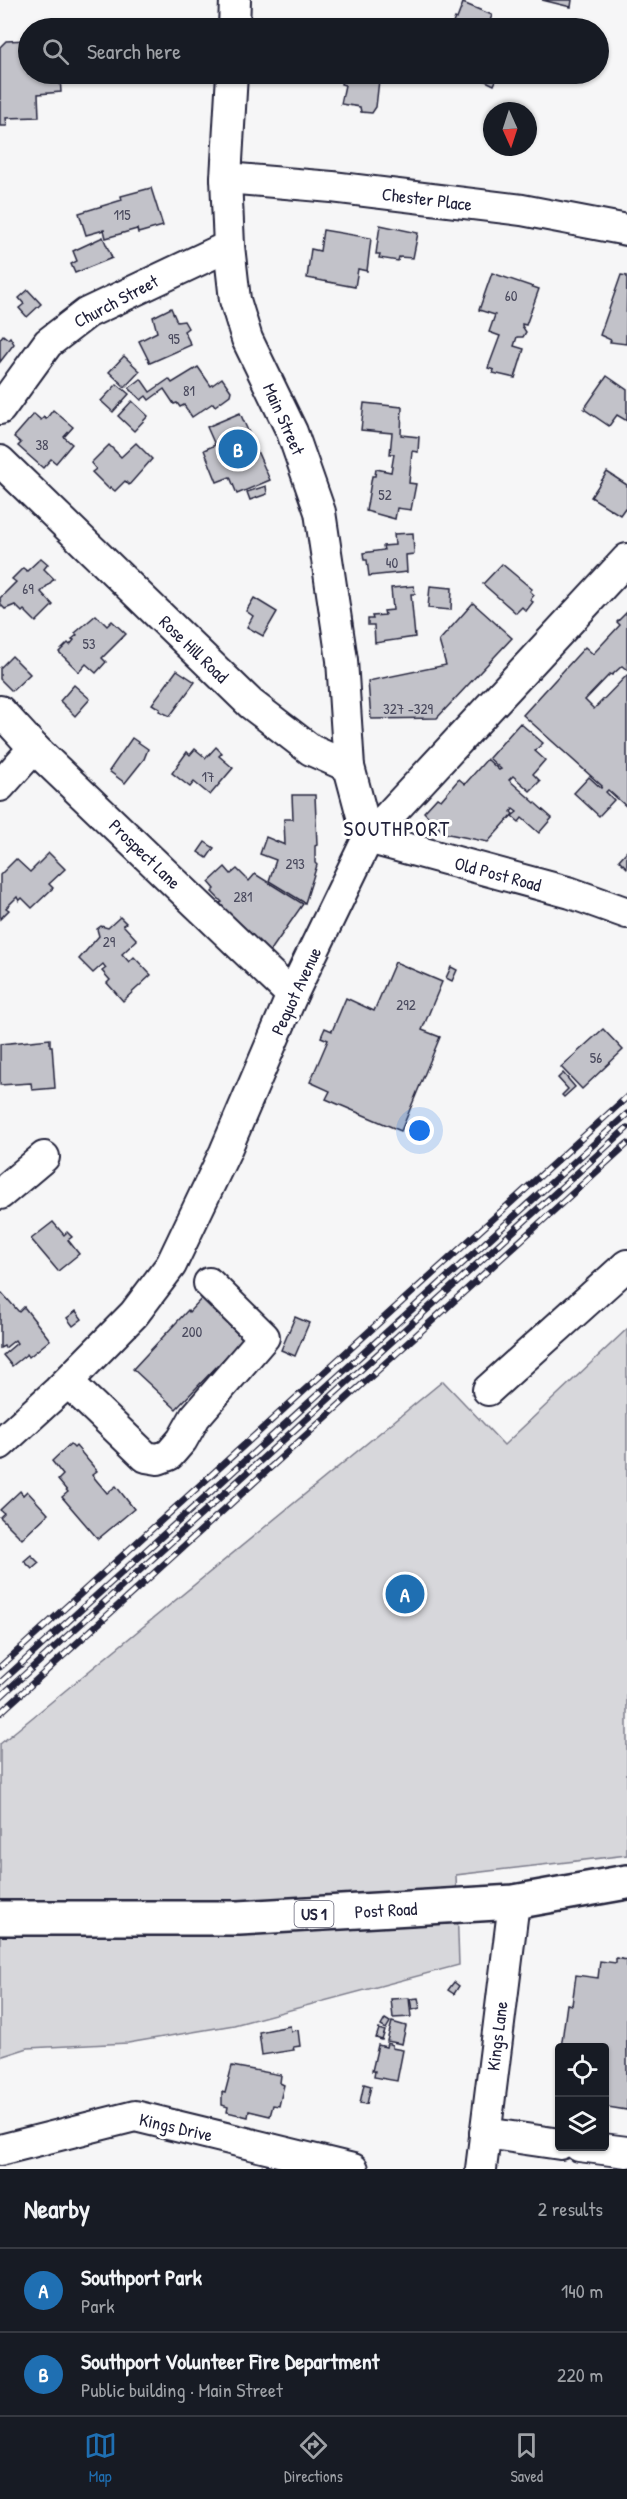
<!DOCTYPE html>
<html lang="en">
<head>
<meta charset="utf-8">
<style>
  :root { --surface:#171b24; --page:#242831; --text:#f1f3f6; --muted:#9ea1a6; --line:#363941; --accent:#1f6fb2 }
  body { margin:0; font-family:"Patrick Hand",sans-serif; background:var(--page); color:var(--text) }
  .controls { position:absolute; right:18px; bottom:18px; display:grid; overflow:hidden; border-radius:6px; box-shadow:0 2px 4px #0004 }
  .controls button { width:54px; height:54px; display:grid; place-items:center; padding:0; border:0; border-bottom:2px solid var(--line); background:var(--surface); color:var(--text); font:30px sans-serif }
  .compass { position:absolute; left:483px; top:102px; width:54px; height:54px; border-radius:50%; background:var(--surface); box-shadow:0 2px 4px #0004; rotate:177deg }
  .you { position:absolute; left:420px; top:1131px; width:21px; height:21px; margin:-15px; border:4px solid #fff; border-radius:50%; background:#1a73e8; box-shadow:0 0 0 9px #1a73e833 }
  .badge { display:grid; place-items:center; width:39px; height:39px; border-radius:50%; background:var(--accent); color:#fff; font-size:20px; font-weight:700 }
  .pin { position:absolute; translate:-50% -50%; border:3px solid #fff; box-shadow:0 2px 6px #0006 }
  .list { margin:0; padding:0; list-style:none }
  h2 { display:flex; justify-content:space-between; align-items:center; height:78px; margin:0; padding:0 24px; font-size:26px }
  h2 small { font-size:20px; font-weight:400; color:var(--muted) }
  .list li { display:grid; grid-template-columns:39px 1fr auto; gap:18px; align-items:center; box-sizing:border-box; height:84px; padding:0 24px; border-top:2px solid var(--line) }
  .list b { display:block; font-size:22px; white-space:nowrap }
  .list p { margin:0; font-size:20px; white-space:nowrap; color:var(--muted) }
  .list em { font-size:20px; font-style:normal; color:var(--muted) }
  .icon { flex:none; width:33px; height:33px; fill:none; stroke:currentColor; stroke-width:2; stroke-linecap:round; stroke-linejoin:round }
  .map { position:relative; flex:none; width:627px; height:2169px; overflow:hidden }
  .search { position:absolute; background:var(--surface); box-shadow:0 2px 4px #0004; left:18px; right:18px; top:18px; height:66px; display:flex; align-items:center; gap:15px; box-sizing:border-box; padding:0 21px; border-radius:33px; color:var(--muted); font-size:22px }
  .sheet { height:246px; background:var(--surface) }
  nav { display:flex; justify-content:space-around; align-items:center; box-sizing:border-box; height:84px; border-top:2px solid var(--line); background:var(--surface); font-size:16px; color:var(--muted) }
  nav a { display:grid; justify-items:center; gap:3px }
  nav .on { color:var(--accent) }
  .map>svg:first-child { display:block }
  .green { fill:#d7d7db; stroke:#7c7c8b; stroke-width:1.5 }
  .building { fill:#c2c2c9; stroke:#22223b; stroke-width:1.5 }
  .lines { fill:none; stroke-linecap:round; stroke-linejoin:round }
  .minor-casing { stroke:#22223b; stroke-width:34 }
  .major-casing { stroke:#22223b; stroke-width:38 }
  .minor { stroke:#fff; stroke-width:30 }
  .major { stroke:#fff; stroke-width:33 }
  .rail-casing { stroke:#22223b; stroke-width:7 }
  .rail { stroke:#fff; stroke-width:4.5; stroke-dasharray:14; stroke-linecap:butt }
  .labels { text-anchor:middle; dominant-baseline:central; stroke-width:6; stroke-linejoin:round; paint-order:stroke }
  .number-label { font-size:15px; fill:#4a4a5e }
  .shield { fill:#fff; stroke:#646476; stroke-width:1.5 }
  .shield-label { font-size:16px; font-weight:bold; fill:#22223b }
  .street-label { font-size:18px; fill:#22223b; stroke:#fff }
  .quarter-label { font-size:21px; letter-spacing:1.5px; fill:#22223b; stroke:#fff }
</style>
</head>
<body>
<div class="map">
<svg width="627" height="2169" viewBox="0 0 627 2169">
  <rect width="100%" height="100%" fill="#f6f6f7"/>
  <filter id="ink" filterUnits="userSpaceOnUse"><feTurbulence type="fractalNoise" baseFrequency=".0167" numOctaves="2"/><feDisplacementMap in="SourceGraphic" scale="12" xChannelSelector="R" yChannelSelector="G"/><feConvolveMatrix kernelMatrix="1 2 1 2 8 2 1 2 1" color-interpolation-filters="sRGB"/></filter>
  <g filter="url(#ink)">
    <path class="green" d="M627,1329v526l-171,20 3,90 -225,60 -106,18 -100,5 -28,9v-313l443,-363 61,64z"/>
    <g class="building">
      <path d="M542,0h30l-1,7z"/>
      <path d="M463,3l29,12 -2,6 19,7h-58l4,-10 2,1z"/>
      <path d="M28,40v34h19v4l13,-1 1,15 -23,2 1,23 -33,1 1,8h-7v-79l6,-6z"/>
      <path d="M346,74h53l-2,9 -18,-3 -3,27 -4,6 -11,-1 -1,-5 -19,-3 4,-19 -4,-1 1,-9 4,1z"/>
      <path d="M471,74h28l-5,11z"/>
      <path d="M151,188l12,38 -25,7 -1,-4 -31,9 -2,-8 -18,5 -7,-22 43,-13 -1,-4z"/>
      <path d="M380,225l38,8 -5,25 -14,-1 -1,4 -19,-3 1,-4h-4z"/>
      <path d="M323,230l48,8 -4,33 -9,-2 -3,18 -48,-9 4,-29 9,2z"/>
      <path d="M103,237l9,21 -37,15 -4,-9 6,-3 -4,-10z"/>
      <path d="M492,273l47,16 -13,36 -4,-1v2l4,6 -3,5h-6l-3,9 10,3 -9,29 -22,-5 1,-3 -6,-2 12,-32 -11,-4 6,-17 -16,-5z"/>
      <path d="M621,275l6,1 -1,68 -16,-2 1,-2 -11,-5z"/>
      <path d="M28,290l13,14 -14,13 -8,-9 5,-4 -5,-6z"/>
      <path d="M171,308l6,14 7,-1 4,7 -4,3 7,14 -41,18 -11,-22 18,-9 -4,-15z"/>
      <path d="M3,335l5,4 2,-2 4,7 -14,18v-23z"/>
      <path d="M124,356l16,15 -15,16 -16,-15z"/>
      <path d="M198,367l13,19 11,-8 9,13 -1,4 -15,11 -2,-3 -21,14 -8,-12 -4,2 -3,-4 -3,1 -10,-15 -15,11 -3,-4 -5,4 -12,-12 12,-9 9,13 19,-13 3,4z"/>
      <path d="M607,376l20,14v31l-10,-6 -8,11 -25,-17z"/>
      <path d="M117,384l12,10 -16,18 -12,-11z"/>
      <path d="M132,401l16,15 -14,15 -16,-15z"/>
      <path d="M364,403l38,4 -1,28 18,2 -1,15 -6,-1 -3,32 7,1 -5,26 -14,-2 -2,11 -29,-8 6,-35h3l1,-7 15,3 3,-18h-4l2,-21 -31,-3z"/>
      <path d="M53,410l20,17 -9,10 8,7 -16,19 -5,-4 -8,9 -25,-22 3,-3 -7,-6 20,-23 7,6 3,-3 2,2z"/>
      <path d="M240,413l30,67 -33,14 -7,-17 -13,5 -13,-32 11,-5 -8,-18z"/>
      <path d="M136,443l16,16 -23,26 -4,-4 -10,10 -5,-4 -1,2 -17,-17 4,-3 -5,-6 18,-18 12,12z"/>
      <path d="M607,472l20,13v24l-2,-1 -5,7 -29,-18z"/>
      <path d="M266,486l1,8 -17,6 -3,-8z"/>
      <path d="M413,533l1,21 -8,1 1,17 -38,4 -2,-16h-3l-1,-7 21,-3 -1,-4 12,-1 -1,-11z"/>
      <path d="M41,558l7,6 -4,5 10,10 -13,13 12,13 -17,17 -12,-12 -2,2 -7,-7 -10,4 -4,-4 -1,-7 16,-16 -4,-3 11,-11 4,3z"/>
      <path d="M502,564l30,25 -2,2 4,4 -4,5 3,2 -7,9 -4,-4 -6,6 -33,-29z"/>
      <path d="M414,586l1,8h-4l4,43 -40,6 -1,-18h-6v-6h5l-1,-3 13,-1 -1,-4 9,-1 -2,-22z"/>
      <path d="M430,586l22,2 -1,22 -23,-2z"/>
      <path d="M254,598l23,14 -14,24 -16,-9 6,-11 -7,-5z"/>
      <path d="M473,603l39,35 -75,80 -66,1 -3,-38 78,-16 -7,-24z"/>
      <path d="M627,612v58l-5,-4 -10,9 -2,-1 -25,26 9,9 33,-34v132l-19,-17 -2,2 8,8 -15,16 -25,-23 15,-16 12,11 1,-2 -79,-71 62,-68 8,7 27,-29 -3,-3z"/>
      <path d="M96,615l11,11 5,-5 14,13 -24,24 4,4 -10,11 -10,-9 -7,8 -20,-20 9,-9 2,2 4,-5 -2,-1 5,-4 -2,-2z"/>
      <path d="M12,656l18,18 -18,17 -12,-12v-11z"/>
      <path d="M177,670l18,12 -25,34 -11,-5 1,-2 -8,-5z"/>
      <path d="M74,685l16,14 -15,17 -15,-15z"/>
      <path d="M520,723l23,20 -8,8 10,9 -12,14 7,7 -10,10 -17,-15 -4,4 43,38 -13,15 -17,-15 -3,4 -7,-6 5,-4 -4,-3 -2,3 2,2 -25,28 -44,-9 -20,-21 13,-14 4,2 18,-21 6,5 22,-25 12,11 2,-1 -12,-11z"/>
      <path d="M132,738l16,11 -4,10 -19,24 -16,-12z"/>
      <path d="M216,747l6,6 -3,3 14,12 -23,27 -16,-13 -4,5 -18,-14 15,-21 3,3 5,-6 11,9z"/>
      <path d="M292,795h23l2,50 -2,1v17l2,2 -12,38 -36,-22 7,-21 -16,-6 6,-17 19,8 -1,-26h9z"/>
      <path d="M205,842l9,6 -7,10 -9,-6z"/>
      <path d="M627,851v17l-8,-8z"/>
      <path d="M49,853l16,16 -16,15 4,4 -21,20 -10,-10 -3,3 -2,-4 -11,11 3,2 -9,9v-44l16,-16 14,13z"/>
      <path d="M225,867l6,7 6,-5 12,12 6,-7 48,30 -34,49 -47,-46 -2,-4 2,-1 -10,-10 3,-3 -6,-7z"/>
      <path d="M120,917l6,6 -3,2 14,15 -15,14 7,8 5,-5 17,18 -28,26 -16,-18 3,-3 -8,-9 4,-3 -3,-4 -10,9 -14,-14 20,-23 -2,-7 4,-3 7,2z"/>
      <path d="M395,962l47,20 -20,48 18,7 -39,94 -75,-32 4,-8 -20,-9 18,-42 -7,-3 4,-9 7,3 14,-33 28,13z"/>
      <path d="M451,967l6,3 -5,11 -6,-3z"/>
      <path d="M603,1029l20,21 -41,39 -21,-22z"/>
      <path d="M50,1039v7h2l3,42 -23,2 -1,-7 -31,2v-41z"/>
      <path d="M563,1073l12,14 -11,10 -2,-2 6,-6 -10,-11z"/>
      <path d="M53,1222l11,13 3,-3 5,5 -4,3 11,14 -21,17 -27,-32z"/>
      <path d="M2,1293l17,19 5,-5 26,33 -21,17 -2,-3 -15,12 -9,-11 14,-12 -2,-3 -10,8 -1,-2 -4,2v-53z"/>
      <path d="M202,1298l41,41 -67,70 -43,-40 55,-59 1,2z"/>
      <path d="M76,1311l6,8 -9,7 -6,-8z"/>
      <path d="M295,1317l14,6 -14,33 -14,-6z"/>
      <path d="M70,1444l4,4 2,-2 21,25 -5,4 15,18 9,-7 18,23 -36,30 -36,-42 6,-5 -10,-12 5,-5 -11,-14z"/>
      <path d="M20,1491l3,4 4,-4 21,23 -26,25 -22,-22 4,-4 -4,-3z"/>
      <path d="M31,1555l8,8 -7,6 -8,-8z"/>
      <path d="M616,1958l11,2v150l-19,-3 -4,6v-65h-43l6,-44 5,1 4,-30 22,3 2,-17 16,2z"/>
      <path d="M454,1982l5,4 -5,8 -6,-4z"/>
      <path d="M409,1998l2,19 -18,1 -2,-19z"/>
      <path d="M418,1998l2,10 -8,2 -2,-11z"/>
      <path d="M385,2019l5,3 -4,7 -5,-3z"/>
      <path d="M392,2022l14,4 -4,18 -15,-3z"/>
      <path d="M290,2026l1,5 7,-1 2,16 -7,1 1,3 -32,5 -3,-23z"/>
      <path d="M379,2029l6,2 -3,9 -6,-2z"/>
      <path d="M387,2043l5,2v3l11,2 -6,31 -23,-4 1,-6h-3l6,-26 8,2z"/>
      <path d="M232,2066l49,9 -1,8 4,2 -2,8 -3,13 -6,-1 -3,11 -21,-5 -1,6 -21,-5 1,-5 -6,-2v-13l3,1z"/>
      <path d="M364,2084l7,2 -4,18 -7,-1z"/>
    </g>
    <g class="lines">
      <defs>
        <g id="minor">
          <path d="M234,28l1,-28"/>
          <path d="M232,74l-6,104 3,68 6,54 12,39 45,93 28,80 22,148 7,107"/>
          <path d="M226,178l106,9 190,23 105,20"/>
          <path d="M0,409l48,-66 39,-30 142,-67"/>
          <path d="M0,461l251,243 60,46 38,17 19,71 203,55 56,20"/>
          <path d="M0,711l34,37 258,247"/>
          <path d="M0,786l34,-38"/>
          <path d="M0,1194l44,-37"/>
          <path d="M68,1382l78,75 12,2 11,-4 13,-15 13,-23 69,-80 -55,-54"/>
          <path d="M488,1390l139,-125"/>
          <path d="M0,1444l58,-53 76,-77 37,-49 54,-113 67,-157 76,-157 259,-279"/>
          <path d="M485,2133l75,11"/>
          <path d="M579,2146l48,6"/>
          <path d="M0,2150l135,-34 218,53"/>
          <path d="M481,2169l33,-267"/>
        </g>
        <path id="major" d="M0,1918h239l275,-16 113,-20"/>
      </defs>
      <use href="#minor" class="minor-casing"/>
      <use href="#major" class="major-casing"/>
      <use href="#minor" class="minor"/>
      <use href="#major" class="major"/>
      <defs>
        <g id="rail">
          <path d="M0,1667l627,-570"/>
          <path d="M0,1683l627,-569"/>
          <path d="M0,1697l627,-569"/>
          <path d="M0,1713l627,-569"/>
        </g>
      </defs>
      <use href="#rail" class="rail-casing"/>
      <use href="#rail" class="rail"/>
    </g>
  </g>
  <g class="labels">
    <g class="number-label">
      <text x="122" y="214">115</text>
      <text x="511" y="295">60</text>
      <text x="174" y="338">95</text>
      <text x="189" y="390">81</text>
      <text x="42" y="444">38</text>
      <text x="385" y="494">52</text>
      <text x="392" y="562">40</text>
      <text x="28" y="588">69</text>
      <text x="89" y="643">53</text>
      <text x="408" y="708">327 -329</text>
      <text x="208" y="776">17</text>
      <text x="295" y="863">293</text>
      <text x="243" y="896">281</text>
      <text x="109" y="941">29</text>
      <text x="406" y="1004">292</text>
      <text x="596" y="1057">56</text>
      <text x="192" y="1331">200</text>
    </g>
    <rect class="shield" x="294.5" y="1901" width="39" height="26" rx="4.5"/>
    <g class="shield-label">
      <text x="314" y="1914">US 1</text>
    </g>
    <g class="street-label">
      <text transform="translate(427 199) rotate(7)">Chester Place</text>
      <text transform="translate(116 301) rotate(-28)">Church Street</text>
      <text transform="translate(284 419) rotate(66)">Main Street</text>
      <text transform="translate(194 649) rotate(44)">Rose Hill Road</text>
      <text transform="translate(145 854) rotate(44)">Prospect Lane</text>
      <text transform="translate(498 874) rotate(15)">Old Post Road</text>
      <text transform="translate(296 991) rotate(-65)">Pequot Avenue</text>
      <text transform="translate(386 1910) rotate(-3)">Post Road</text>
      <text transform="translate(497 2036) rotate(-83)">Kings Lane</text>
      <text transform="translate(176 2127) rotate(13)">Kings Drive</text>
    </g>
    <g class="quarter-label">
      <text x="397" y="828">SOUTHPORT</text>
    </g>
  </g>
</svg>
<div class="controls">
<button><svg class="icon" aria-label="locate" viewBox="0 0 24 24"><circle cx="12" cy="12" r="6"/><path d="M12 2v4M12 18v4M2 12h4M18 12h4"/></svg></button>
<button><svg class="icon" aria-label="layers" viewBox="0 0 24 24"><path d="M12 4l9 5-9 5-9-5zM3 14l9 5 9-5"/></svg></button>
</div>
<svg class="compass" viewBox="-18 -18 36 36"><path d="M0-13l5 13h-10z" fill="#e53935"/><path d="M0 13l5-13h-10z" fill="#9ea1a6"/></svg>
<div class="you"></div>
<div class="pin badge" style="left:405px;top:1594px">A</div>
<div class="pin badge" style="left:238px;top:449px">B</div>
<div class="search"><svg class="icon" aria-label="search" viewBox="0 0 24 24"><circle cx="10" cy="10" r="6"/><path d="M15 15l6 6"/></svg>Search here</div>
</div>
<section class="sheet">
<h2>Nearby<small>2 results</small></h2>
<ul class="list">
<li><span class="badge">A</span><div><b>Southport Park</b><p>Park</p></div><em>140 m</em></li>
<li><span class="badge">B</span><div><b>Southport Volunteer Fire Department</b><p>Public building · Main Street</p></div><em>220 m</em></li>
</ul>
</section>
<nav>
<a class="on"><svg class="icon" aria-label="map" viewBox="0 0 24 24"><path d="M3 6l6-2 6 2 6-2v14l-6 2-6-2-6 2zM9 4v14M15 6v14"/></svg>Map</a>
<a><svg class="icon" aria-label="directions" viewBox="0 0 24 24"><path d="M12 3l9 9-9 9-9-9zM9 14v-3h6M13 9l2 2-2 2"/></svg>Directions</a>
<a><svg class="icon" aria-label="saved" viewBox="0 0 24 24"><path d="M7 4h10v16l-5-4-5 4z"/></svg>Saved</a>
</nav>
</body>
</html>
